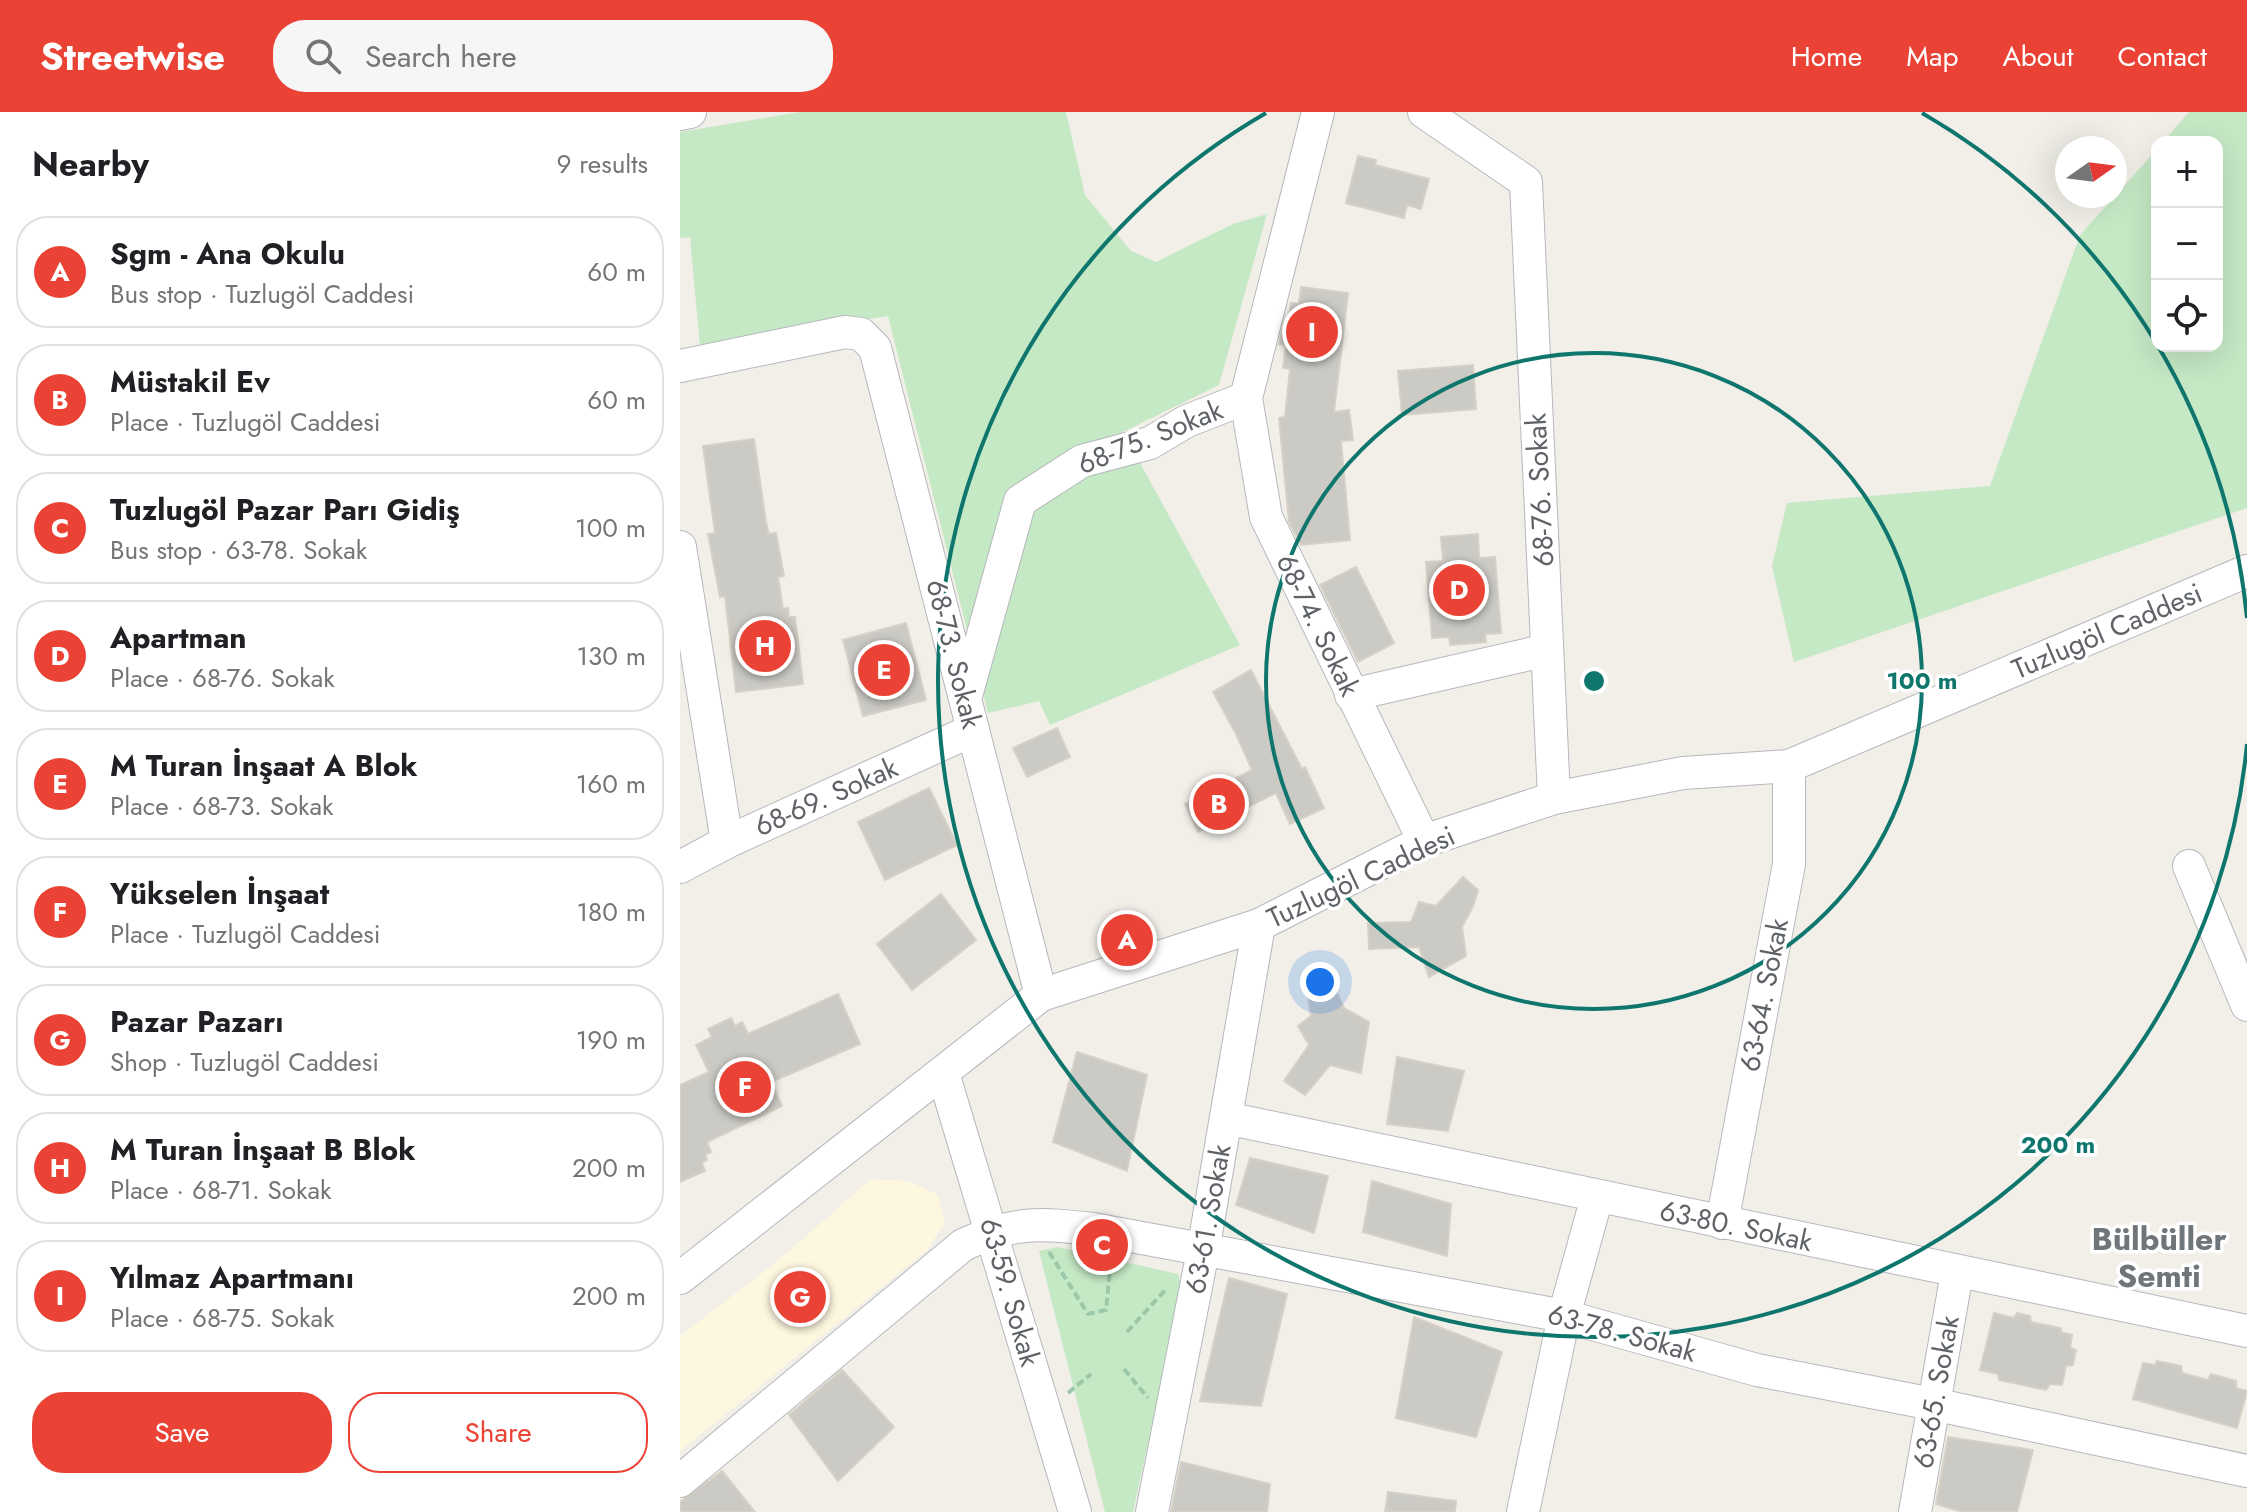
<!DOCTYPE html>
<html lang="en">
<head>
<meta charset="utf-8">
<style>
  :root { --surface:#fff; --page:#f6f6f6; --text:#202124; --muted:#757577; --line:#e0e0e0; --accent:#ea4335 }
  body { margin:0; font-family:Jost,sans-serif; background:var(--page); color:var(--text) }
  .controls { position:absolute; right:24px; top:24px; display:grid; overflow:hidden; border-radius:16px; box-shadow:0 8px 32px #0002 }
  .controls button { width:72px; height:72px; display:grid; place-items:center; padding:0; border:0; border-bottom:2px solid var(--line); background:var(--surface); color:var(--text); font:40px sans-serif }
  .compass { position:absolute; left:1375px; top:24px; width:72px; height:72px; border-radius:50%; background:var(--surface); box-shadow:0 8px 32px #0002; rotate:76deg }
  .you { position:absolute; left:640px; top:870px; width:28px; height:28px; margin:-20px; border:6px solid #fff; border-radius:50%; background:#1a73e8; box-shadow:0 0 0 12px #1a73e833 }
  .badge { display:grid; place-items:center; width:52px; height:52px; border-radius:50%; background:var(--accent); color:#fff; font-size:26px; font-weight:700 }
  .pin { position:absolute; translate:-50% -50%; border:4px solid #fff; box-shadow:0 2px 8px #0006 }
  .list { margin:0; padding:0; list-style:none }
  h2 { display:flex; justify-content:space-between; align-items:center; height:104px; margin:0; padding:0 32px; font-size:34px }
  h2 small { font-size:26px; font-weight:400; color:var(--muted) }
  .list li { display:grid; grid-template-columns:52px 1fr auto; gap:24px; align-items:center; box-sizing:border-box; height:112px; margin:0 16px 16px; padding:0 16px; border:2px solid var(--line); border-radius:32px }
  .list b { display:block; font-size:30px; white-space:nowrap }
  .list p { margin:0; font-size:26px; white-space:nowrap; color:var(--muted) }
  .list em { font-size:26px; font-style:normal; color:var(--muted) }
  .actions { display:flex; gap:16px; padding:24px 32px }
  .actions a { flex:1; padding:18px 0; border:2px solid var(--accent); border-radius:32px; text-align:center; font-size:28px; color:var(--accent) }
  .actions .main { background:var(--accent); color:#fff }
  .icon { flex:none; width:44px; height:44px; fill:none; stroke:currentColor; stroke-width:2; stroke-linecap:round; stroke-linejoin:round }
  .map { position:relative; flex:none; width:1567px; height:1400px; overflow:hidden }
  header { display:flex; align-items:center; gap:48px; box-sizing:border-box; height:112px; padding:0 40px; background:var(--accent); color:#fff }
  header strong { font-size:38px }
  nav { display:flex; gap:44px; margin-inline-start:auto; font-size:28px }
  .search { width:560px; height:72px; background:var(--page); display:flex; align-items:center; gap:20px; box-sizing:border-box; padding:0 28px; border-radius:32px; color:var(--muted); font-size:30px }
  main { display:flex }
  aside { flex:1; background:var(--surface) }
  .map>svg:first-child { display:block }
  .commercial { fill:#fef7e0 }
  .green { fill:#c5e8c5 }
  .building { fill:#cccac5; stroke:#d6d1c6; stroke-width:2 }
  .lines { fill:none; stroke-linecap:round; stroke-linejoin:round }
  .minor-casing { stroke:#b5b8bc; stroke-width:34 }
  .path { stroke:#9cc7a9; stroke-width:4; stroke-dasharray:8 4; stroke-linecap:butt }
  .minor { stroke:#fff; stroke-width:32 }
  .ring { fill:none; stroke:#0f766e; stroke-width:4 }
  .labels { text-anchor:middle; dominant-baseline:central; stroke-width:7; stroke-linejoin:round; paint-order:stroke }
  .street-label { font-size:28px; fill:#5f6368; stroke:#fff }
  .quarter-label { font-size:32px; font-weight:bold; fill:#70757a; stroke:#fff }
  .centre { fill:#0f766e; stroke:#fff; stroke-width:4 }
  .ring-label { font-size:24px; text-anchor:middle; font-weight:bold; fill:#0f766e; stroke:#fff; stroke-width:7; stroke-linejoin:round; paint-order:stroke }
</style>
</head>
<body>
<header>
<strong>Streetwise</strong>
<div class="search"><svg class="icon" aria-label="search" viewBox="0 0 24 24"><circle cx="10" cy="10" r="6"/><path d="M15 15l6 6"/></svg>Search here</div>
<nav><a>Home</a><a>Map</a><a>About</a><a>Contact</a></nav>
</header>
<main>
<aside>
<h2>Nearby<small>9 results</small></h2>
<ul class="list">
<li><span class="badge">A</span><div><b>Sgm - Ana Okulu</b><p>Bus stop · Tuzlugöl Caddesi</p></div><em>60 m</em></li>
<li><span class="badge">B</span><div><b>Müstakil Ev</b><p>Place · Tuzlugöl Caddesi</p></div><em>60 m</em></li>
<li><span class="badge">C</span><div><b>Tuzlugöl Pazar Parı Gidiş</b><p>Bus stop · 63-78. Sokak</p></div><em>100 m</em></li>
<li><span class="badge">D</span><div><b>Apartman</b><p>Place · 68-76. Sokak</p></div><em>130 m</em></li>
<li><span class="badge">E</span><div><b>M Turan İnşaat A Blok</b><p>Place · 68-73. Sokak</p></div><em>160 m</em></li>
<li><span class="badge">F</span><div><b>Yükselen İnşaat</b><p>Place · Tuzlugöl Caddesi</p></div><em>180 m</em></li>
<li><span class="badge">G</span><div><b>Pazar Pazarı</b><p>Shop · Tuzlugöl Caddesi</p></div><em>190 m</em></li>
<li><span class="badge">H</span><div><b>M Turan İnşaat B Blok</b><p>Place · 68-71. Sokak</p></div><em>200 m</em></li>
<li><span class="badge">I</span><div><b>Yılmaz Apartmanı</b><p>Place · 68-75. Sokak</p></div><em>200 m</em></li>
</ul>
<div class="actions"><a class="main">Save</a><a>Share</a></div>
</aside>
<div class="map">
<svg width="1567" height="1400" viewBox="0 0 1567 1400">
  <rect width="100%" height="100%" fill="#f1efe8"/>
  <path class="commercial" d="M191,1067l36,2 31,14 7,27 -18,28 -247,201v-115l100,-77z"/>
  <g class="green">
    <path d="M120,0h266l19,83 46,56 25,11 77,-38 34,-10 -48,171 -96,47 117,213 -190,80 -11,-24 -51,12 -100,-397 -188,30 -10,-109 -10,1v-106z"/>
    <path d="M1509,0h58v396l-453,154 -22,-96 15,-63 203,-17 90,-251 77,-86v197h60v-204h-54z"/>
    <path d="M378,1135l120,27 4,13 -49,225h-28l-66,-261z"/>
  </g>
  <g class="building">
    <path d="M678,44l18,4 -1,5 54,14 -8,30 -14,-4 -3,13 -58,-15z"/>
    <path d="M621,175l47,6 -14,119 15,-2 4,30 -12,1 9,99 -49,5 -12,-23 -10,-104 6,-1 5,-48 -7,-1 3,-23 -7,-1 5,-21 4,1 3,-21 8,1z"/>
    <path d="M793,253l3,44 -74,6 -4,-44z"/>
    <path d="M74,327l12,84 3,11 7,-1 8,43 -6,1 5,32 5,-1 1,9h6l8,67 -67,8 -11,-96 -5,1 -12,-63 7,-1 -12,-87z"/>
    <path d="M798,422l1,24 16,-1 6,76 -16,1 1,8 -36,3 -1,-8 -17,1 -6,-76 17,-1 -2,-24z"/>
    <path d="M676,455l38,76 -36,19 -38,-77z"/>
    <path d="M226,511l20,77 -63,16 -20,-76z"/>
    <path d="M571,558l51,99 3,-2 19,41 -34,16 -14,-31 -78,39 -13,-28 67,-34 -16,-36 -23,-42z"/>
    <path d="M377,616l13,29 -43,20 -14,-29z"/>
    <path d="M249,676l28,57 -72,35 -27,-58z"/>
    <path d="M783,765l15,13 -5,16 -11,21 4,29 -37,21 -10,-30 -50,2 -1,-26 43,-1 8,-20 17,4z"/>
    <path d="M261,782l35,46 -64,50 -35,-46z"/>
    <path d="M644,861l10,13 10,22 25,14 -8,51 -31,-8 -25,30 -21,-14 25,-36 -11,-19 13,-10 -6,-39z"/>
    <path d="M158,882l22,50 -89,38 11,24 -75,36 4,10 -6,3 2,5 -5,3 3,8 -25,11v-97l29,-13 -13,-27 16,-8 -4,-8 23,-11 4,8 7,-4 6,12z"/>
    <path d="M397,940l70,23 -20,96 -74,-29z"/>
    <path d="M717,945l67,14 -16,60 -61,-7z"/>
    <path d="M570,1046l78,18 -14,57 -78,-28z"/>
    <path d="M692,1069l79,23 -4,52 -84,-24z"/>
    <path d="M549,1166l58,16 -26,112 -61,-5z"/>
    <path d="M1314,1201l20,5 3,-5 13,3 1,6 30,6v4l11,3 -2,13 6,2 -3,15 -7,1 -4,19 -12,-1 -4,6 -47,-10 -1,-6 -18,-4z"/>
    <path d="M734,1205l88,35 -26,85 -80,-19z"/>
    <path d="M1477,1249l24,5 1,7 26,7 3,-6 25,7v7l11,3 -10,37 -104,-29 10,-36 12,2z"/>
    <path d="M162,1258l52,57 -56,54 -49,-66z"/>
    <path d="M1268,1325l85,13 -16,62h-55l-26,-8z"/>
    <path d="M501,1350l89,22 -3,28h-96z"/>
    <path d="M42,1359l33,41h-75v-10z"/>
    <path d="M708,1380l68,9 -1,11h-70z"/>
  </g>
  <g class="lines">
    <defs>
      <g id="minor">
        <path d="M638,0l-72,286 20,119 158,324"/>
        <path d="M744,0l102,70 28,616"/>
        <path d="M0,2l10,-2"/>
        <path d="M0,254l165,-34 16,2 14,14 166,647"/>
        <path d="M0,435l47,295"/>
        <path d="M671,583l196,-45"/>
        <path d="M286,584l54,-195 62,-40 68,-18 37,-22 59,-23"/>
        <path d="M1509,754l58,139"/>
        <path d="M0,755l47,-25 246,-112"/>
        <path d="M263,961l132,439"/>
        <path d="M546,1006l1021,213"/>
        <path d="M1042,1111l67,-359v-98"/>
        <path d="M0,1166l361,-283 218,-70 165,-84 130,-43 129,-25 106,-7 458,-195"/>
        <path d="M0,1369l283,-236c51,-24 76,-22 130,-16l471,87 193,54 176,34 314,67"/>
        <path d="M472,1400l51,-261 56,-326"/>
        <path d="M843,1400l41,-196 33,-119"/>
        <path d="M1235,1400l42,-239"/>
      </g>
    </defs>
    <use href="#minor" class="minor-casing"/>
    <g class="path">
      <path d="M369,1140l39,62 18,-4 5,-50"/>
      <path d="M447,1220l40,-44"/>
      <path d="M444,1257l24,29"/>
      <path d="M388,1281l23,-19"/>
    </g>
    <use href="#minor" class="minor"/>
  </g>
  <g class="ring">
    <circle cx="914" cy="569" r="328"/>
    <path d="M1567 632A656 656 0 1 1 586 1M1242 1A656 656 0 0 1 1567 506"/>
  </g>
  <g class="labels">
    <g class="street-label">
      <text transform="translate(470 325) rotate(-22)">68-75. Sokak</text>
      <text transform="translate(860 378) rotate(-93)">68-76. Sokak</text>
      <text transform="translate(638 513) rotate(64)">68-74. Sokak</text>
      <text transform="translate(1427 519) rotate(-23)">Tuzlugöl Caddesi</text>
      <text transform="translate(274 542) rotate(76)">68-73. Sokak</text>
      <text transform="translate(146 685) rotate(-24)">68-69. Sokak</text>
      <text transform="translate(681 765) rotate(-25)">Tuzlugöl Caddesi</text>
      <text transform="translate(1084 883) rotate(-79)">63-64. Sokak</text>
      <text transform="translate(528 1107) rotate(-80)">63-61. Sokak</text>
      <text transform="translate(1056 1114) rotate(12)">63-80. Sokak</text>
      <text transform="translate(330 1180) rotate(74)">63-59. Sokak</text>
      <text transform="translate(942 1221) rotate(15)">63-78. Sokak</text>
      <text transform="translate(1256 1280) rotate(-80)">63-65. Sokak</text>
    </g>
    <g class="quarter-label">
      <text x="1479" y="1127">Bülbüller<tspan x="1479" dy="37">Semti</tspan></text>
    </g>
  </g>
  <circle cx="914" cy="569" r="12" class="centre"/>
  <g class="ring-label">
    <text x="1242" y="577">100 m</text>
    <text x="1378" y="1041">200 m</text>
  </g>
</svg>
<div class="controls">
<button>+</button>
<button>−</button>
<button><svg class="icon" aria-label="locate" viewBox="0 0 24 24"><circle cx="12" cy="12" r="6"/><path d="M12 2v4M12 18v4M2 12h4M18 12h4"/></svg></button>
</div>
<svg class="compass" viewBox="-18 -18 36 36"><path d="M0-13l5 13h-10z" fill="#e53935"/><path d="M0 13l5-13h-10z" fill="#757577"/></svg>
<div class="you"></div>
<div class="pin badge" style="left:447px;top:828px">A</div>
<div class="pin badge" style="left:539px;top:692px">B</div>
<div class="pin badge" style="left:422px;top:1133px">C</div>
<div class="pin badge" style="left:779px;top:478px">D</div>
<div class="pin badge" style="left:204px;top:558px">E</div>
<div class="pin badge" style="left:65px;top:975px">F</div>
<div class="pin badge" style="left:120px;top:1185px">G</div>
<div class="pin badge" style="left:85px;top:534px">H</div>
<div class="pin badge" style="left:632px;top:220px">I</div>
</div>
</main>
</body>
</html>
